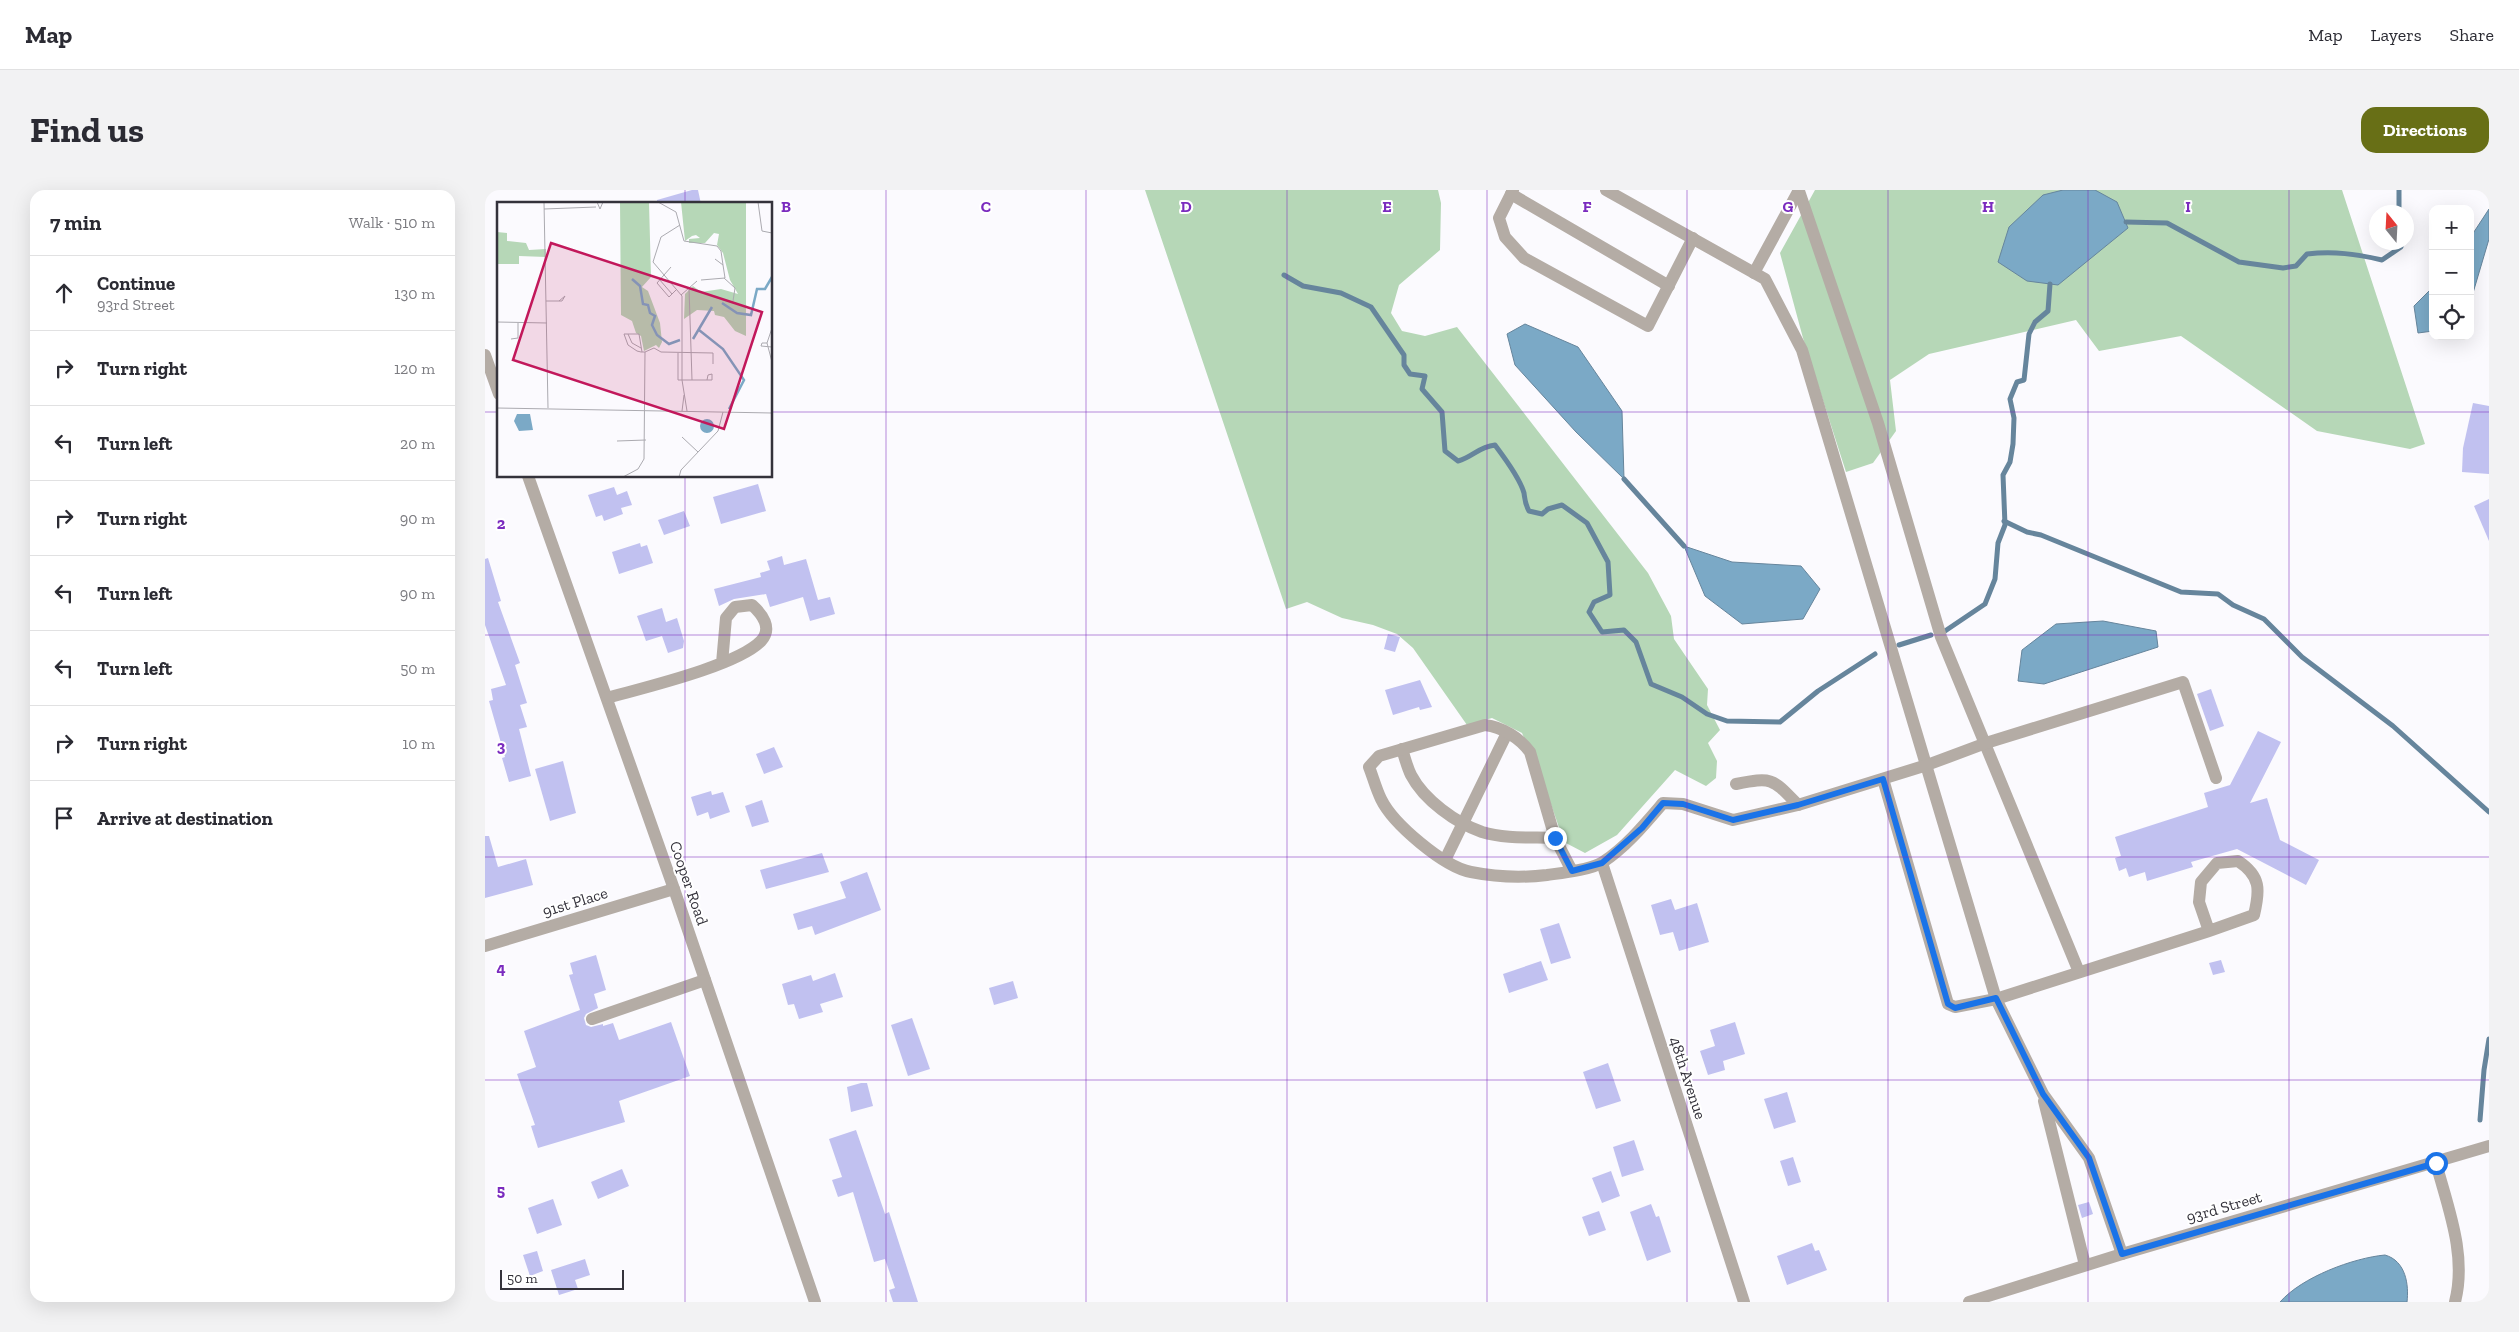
<!DOCTYPE html>
<html lang="en">
<head>
<meta charset="utf-8">
<style>
  :root { --surface:#fff; --page:#f2f2f3; --text:#2b2b33; --muted:#7c7c81; --line:#e1e1e2; --accent:#686f16 }
  body { margin:0; font-family:"Zilla Slab",serif; background:var(--page); color:var(--text) }
  .controls { position:absolute; right:15px; top:15px; display:grid; overflow:hidden; border-radius:10px; box-shadow:0 5px 20px #0002 }
  .controls button { width:45px; height:45px; display:grid; place-items:center; padding:0; border:0; border-bottom:1px solid var(--line); background:var(--surface); color:var(--text); font:25px sans-serif }
  .compass { position:absolute; left:1884px; top:15px; width:45px; height:45px; border-radius:50%; background:var(--surface); box-shadow:0 5px 20px #0002; rotate:342deg }
  .scale { position:absolute; left:15px; bottom:12px; width:124px; box-sizing:border-box; padding-left:5px; border:2px solid #34323b; border-top:0; font-size:14px; line-height:18px; white-space:nowrap; color:#34323b; -webkit-text-stroke:4px #fff; paint-order:stroke }
  .stop { position:absolute; width:15px; height:15px; margin:-11px; border:4px solid #1a73e8; border-radius:50%; background:#fff }
  .stop.end { background:#1a73e8; border-color:#fff; box-shadow:0 1px 5px #0008 }
  .list { margin:0; padding:0; list-style:none }
  h2 { display:flex; justify-content:space-between; align-items:center; height:65px; margin:0; padding:0 20px; font-size:21px }
  h2 small { font-size:16px; font-weight:400; color:var(--muted) }
  .list li { display:grid; grid-template-columns:32px 1fr auto; gap:15px; align-items:center; box-sizing:border-box; height:75px; padding:0 20px; border-top:1px solid var(--line) }
  .list b { display:block; font-size:19px; white-space:nowrap }
  .list p { margin:0; font-size:16px; white-space:nowrap; color:var(--muted) }
  .list em { font-size:16px; font-style:normal; color:var(--muted) }
  .icon { flex:none; width:28px; height:28px; fill:none; stroke:currentColor; stroke-width:2; stroke-linecap:round; stroke-linejoin:round }
  .map { position:relative; flex:none; width:2004px; height:1112px; overflow:hidden; border-radius:15px }
  header { display:flex; align-items:center; gap:30px; box-sizing:border-box; height:70px; padding:0 25px; background:var(--surface); border-bottom:1px solid var(--line) }
  header strong { font-size:24px }
  nav { display:flex; gap:28px; margin-inline-start:auto; font-size:18px }
  .intro { display:flex; align-items:center; justify-content:space-between; box-sizing:border-box; height:120px; padding:0 30px }
  h1 { margin:0; font-size:35px }
  .button { padding:12px 22px; border-radius:15px; background:var(--accent); color:#fff; font-size:18px; font-weight:700 }
  main { display:flex; gap:30px; padding:0 30px }
  aside { flex:1; background:var(--surface); border-radius:15px; box-shadow:0 5px 20px #0002 }
  .map>svg:first-child { display:block }
  .green { fill:#b6d7b7 }
  .water { fill:#7ba9c6; stroke:#66859c }
  .lines { fill:none; stroke-linecap:round; stroke-linejoin:round }
  .stream { stroke:#66859c; stroke-width:5 }
  .building { fill:#c1c1f0 }
  .minor { stroke:#b4aca5; stroke-width:12 }
  .route { stroke:#1a73e8; stroke-width:6 }
  .grid { fill:none; stroke:#7b2cbf; stroke-width:1; stroke-opacity:0.55 }
  .labels { text-anchor:middle; dominant-baseline:central; stroke-width:4; stroke-linejoin:round; paint-order:stroke }
  .street-label { font-size:16px; fill:#34323b; stroke:#fff }
  .inset-river { fill:none; stroke:#7ba9c6; stroke-width:2.5 }
  .inset-road { fill:none; stroke:#abaab0; stroke-width:1 }
  .view { fill:#c2185b; fill-opacity:0.15; stroke:#c2185b; stroke-width:2.5 }
  .inset-edge { fill:none; stroke:#34323b; stroke-width:2.5 }
  .grid-label { font-size:16px; text-anchor:middle; font-weight:bold; fill:#7b2cbf; stroke:#fff; stroke-width:4; stroke-linejoin:round; paint-order:stroke }
</style>
</head>
<body>
<header>
<strong>Map</strong>
<nav><a>Map</a><a>Layers</a><a>Share</a></nav>
</header>
<div class="intro"><h1>Find us</h1><a class="button">Directions</a></div>
<main>
<aside>
<h2>7 min<small>Walk · 510 m</small></h2>
<ul class="list">
<li><svg class="icon" aria-label="ahead" viewBox="0 0 24 24"><path d="M12 20V5M6 11l6-6 6 6"/></svg><div><b>Continue</b><p>93rd Street</p></div><em>130 m</em></li>
<li><svg class="icon" aria-label="right" viewBox="0 0 24 24"><path d="M7 20v-9h11M14 6l5 5-5 5"/></svg><div><b>Turn right</b></div><em>120 m</em></li>
<li><svg class="icon" aria-label="left" viewBox="0 0 24 24"><path d="M17 20v-9H6M10 6l-5 5 5 5"/></svg><div><b>Turn left</b></div><em>20 m</em></li>
<li><svg class="icon" aria-label="right" viewBox="0 0 24 24"><path d="M7 20v-9h11M14 6l5 5-5 5"/></svg><div><b>Turn right</b></div><em>90 m</em></li>
<li><svg class="icon" aria-label="left" viewBox="0 0 24 24"><path d="M17 20v-9H6M10 6l-5 5 5 5"/></svg><div><b>Turn left</b></div><em>90 m</em></li>
<li><svg class="icon" aria-label="left" viewBox="0 0 24 24"><path d="M17 20v-9H6M10 6l-5 5 5 5"/></svg><div><b>Turn left</b></div><em>50 m</em></li>
<li><svg class="icon" aria-label="right" viewBox="0 0 24 24"><path d="M7 20v-9h11M14 6l5 5-5 5"/></svg><div><b>Turn right</b></div><em>10 m</em></li>
<li><svg class="icon" aria-label="arrive" viewBox="0 0 24 24"><path d="M6 21V4h12l-3 4 3 4H6"/></svg><div><b>Arrive at destination</b></div></li>
</ul>
</aside>
<div class="map">
<svg width="2004" height="1112" viewBox="0 0 2004 1112">
  <rect width="100%" height="100%" fill="#fbfafe"/>
  <g class="green">
    <path d="M660,0h293l3,13 -1,47 -41,35 -8,28 11,18 23,5 32,-9 191,246 23,43 3,23 34,50 -1,16 13,25 -12,13 9,18 -1,17 -10,8 -31,-16 -58,65 -32,18 -21,-11 -20,-58 -22,-51 -30,-15 -25,7 -54,-77 -16,-14 -24,-9 -31,-7 -35,-16 -21,7z"/>
    <path d="M1330,0h527l83,254 -15,5 -93,-18 -136,-95 -82,15 -23,-31 -147,34 -39,26 6,51 -23,32 -27,9 -43,-134 -23,-85z"/>
  </g>
  <g class="water">
    <path d="M1578,0h32l22,12 11,26 -70,57 -31,-4 -29,-19 11,-35 34,-32z"/>
    <path d="M2004,19v30l-19,64v-65z"/>
    <path d="M1948,97v44l-15,2 -4,-27z"/>
    <path d="M1040,134l53,23 44,64 2,68 -48,-47 -61,-67 -8,-31z"/>
    <path d="M1199,356l48,16 69,4 19,23 -17,30 -61,5 -37,-28z"/>
    <path d="M1618,431l53,10 2,16 -114,37 -26,-3 4,-31 34,-26z"/>
    <path d="M1900,1065c21,6 24,30 22,47h-127c22,-25 73,-44 105,-47z"/>
  </g>
  <g class="lines">
    <g class="stream">
      <path d="M1914,22v-22"/>
      <path d="M1641,32l41,1 72,39 44,6 13,-2 11,-12c27,-3 49,0 75,6l19,-13 -1,-5"/>
      <path d="M799,85l19,11 38,7 30,14 33,48v10l6,9 15,2 -3,13 20,23 3,39 13,10c15,-4 20,-14 37,-16 9,12 25,33 29,48 1,7 1,11 5,18l13,3 6,-5 14,-4 25,18 21,39 2,33 -16,7 -5,10 13,20 22,-2 12,12 15,42 31,13 25,17 20,7 53,1 38,-31 57,-37"/>
      <path d="M1139,289l60,67"/>
      <path d="M1519,331l23,11 14,3 140,57 37,2 15,11 31,14 38,38 91,69 96,86"/>
      <path d="M1460,441l40,-27 10,-25 3,-36 7,-18 -2,-50 7,-13 3,-18 1,-26 -4,-19 7,-17 7,-2 5,-46 6,-12 13,-11 2,-27"/>
      <path d="M1414,455l32,-10"/>
      <path d="M1995,930l4,-50 5,-31"/>
    </g>
  </g>
  <g class="building">
    <path d="M207,0h6l3,14h-44v-4z"/>
    <path d="M1988,213l16,3v68l-27,-2 1,-24z"/>
    <path d="M273,294l8,27 -45,13 -8,-27z"/>
    <path d="M129,297l3,8 10,-4 5,14 -11,3 2,6 -19,7 -2,-6 -6,2 -8,-22z"/>
    <path d="M2004,309v42l-15,-35z"/>
    <path d="M199,321l6,15 -26,9 -6,-15z"/>
    <path d="M155,353l1,4 6,-2 6,18 -34,11 -7,-22z"/>
    <path d="M297,366l2,9 22,-6 12,41 12,-3 5,17 -25,7 -7,-24 -33,10 -4,-13 -32,5 -15,7 -5,-17 47,-12 -1,-4 10,-3 -3,-9z"/>
    <path d="M3,368l13,43 -3,1 22,61 -5,2 12,38 -7,2 7,22 -8,2 12,47 -22,6 -7,-24 3,-1 -16,-56 4,-1 -2,-11 15,-4 -21,-60v-66z"/>
    <path d="M177,418l4,14 11,-4 7,23 -1,7 -15,5 -6,-17 -16,5 -9,-25z"/>
    <path d="M903,444l12,3 -5,15 -11,-3z"/>
    <path d="M935,490l12,27 -12,3 -1,-3 -26,8 -8,-25z"/>
    <path d="M1726,499l13,37 -14,5 -13,-37z"/>
    <path d="M1773,541l23,11 -31,61 17,-5 13,42 39,20 -13,25 -69,-36 -46,13 2,5 -46,14 -2,-9 -16,5 -3,-9 -7,3 -4,-13 6,-2 -6,-19 93,-30 -4,-14 26,-8z"/>
    <path d="M289,557l9,20 -19,7 -8,-20z"/>
    <path d="M78,571l13,52 -26,8 -15,-52z"/>
    <path d="M226,601l1,4 11,-3 7,20 -20,7 -2,-7 -11,4 -6,-19z"/>
    <path d="M277,610l7,22 -17,5 -7,-21z"/>
    <path d="M0,646h4l9,31 28,-8 7,26 -48,13z"/>
    <path d="M337,663l7,19 -63,17 -6,-19z"/>
    <path d="M382,682l14,38 -66,25 -3,-9 -14,4 -5,-16 53,-16 -6,-16z"/>
    <path d="M1186,709l4,11 22,-7 12,39 -30,9 -6,-19 -13,3 -9,-30z"/>
    <path d="M1074,733l12,35 -20,6 -11,-35z"/>
    <path d="M111,765l10,35 -12,4 4,14 -12,6 -2,4 2,7 5,2 12,-3v2l10,-3 6,17 52,-18 19,54 -71,25 6,21 -87,26 -7,-22 4,-1 -18,-51 19,-7 -12,-36 56,-21 -11,-35 4,-1 -3,-11z"/>
    <path d="M1736,770l4,12 -12,3 -4,-12z"/>
    <path d="M1056,771l7,19 -39,13 -6,-19z"/>
    <path d="M350,783l8,24 -23,7 3,8 -24,7 -5,-15 -6,1 -6,-21 29,-9 2,6z"/>
    <path d="M528,791l5,17 -24,7 -5,-17z"/>
    <path d="M427,828l18,51 -22,7 -17,-51z"/>
    <path d="M1250,832l10,32 -22,7 2,9 -17,5 -8,-24 15,-5 -5,-16z"/>
    <path d="M1123,873l13,38 -25,8 -13,-37z"/>
    <path d="M376,893h6l6,23 -22,6 -4,-25z"/>
    <path d="M1302,902l9,30 -22,7 -10,-30z"/>
    <path d="M371,940l29,84 4,-2 29,90h-25l-4,-12 6,-2 -10,-29 -11,3 -21,-70 -15,5 -6,-17 10,-3 -13,-38z"/>
    <path d="M1149,950l10,30 -22,7 -9,-30z"/>
    <path d="M1308,967l8,25 -13,4 -8,-25z"/>
    <path d="M137,979l7,17 -31,13 -7,-17z"/>
    <path d="M1126,981l9,25 -18,7 -10,-25z"/>
    <path d="M68,1009l9,26 -25,9 -9,-26z"/>
    <path d="M1604,1012l4,12 -11,4 -4,-13z"/>
    <path d="M1166,1014l5,13 3,-1 12,36 -24,9 -17,-49z"/>
    <path d="M1114,1021l7,19 -17,6 -7,-19z"/>
    <path d="M1327,1053l3,8 4,-1 8,20 -40,15 -10,-29z"/>
    <path d="M52,1061l6,20 -13,5 -7,-21z"/>
    <path d="M100,1069l5,16 -15,5 3,9 -19,6 -8,-25z"/>
  </g>
  <g class="lines">
    <g class="minor">
      <path d="M1028,0l-14,28 6,19 19,21 124,68 45,-88"/>
      <path d="M1121,0l159,89 37,71 194,649 47,95 46,64 33,96"/>
      <path d="M1314,1l79,232 63,214 138,335"/>
      <path d="M1026,4l158,92"/>
      <path d="M1269,83l45,-83"/>
      <path d="M0,165l14,39"/>
      <path d="M43,286l146,413 141,413"/>
      <path d="M122,508c35,-10 130,-32 154,-57 12,-13 1,-27 -9,-36l-17,2 -9,11 -4,45"/>
      <path d="M917,559c3,9 5,18 9,26 13,25 45,48 71,57 23,7 50,5 73,6"/>
      <path d="M1398,589l65,225 7,3 41,-8 210,-67 3,-1 45,-16c6,-25 7,-39 -16,-54l-21,2 -16,19 -2,20 10,29"/>
      <path d="M1251,594c37,-7 36,-6 62,21"/>
      <path d="M960,670l62,-127"/>
      <path d="M1117,673l142,439"/>
      <path d="M1087,681l-17,-33 -25,-86c-10,-14 -28,-25 -45,-27l-106,31 -10,11c4,10 7,22 12,32 12,25 63,68 90,73 25,5 51,6 76,3 14,-2 44,-5 56,-13 23,-15 42,-38 60,-59l20,1 50,16 65,-15 129,-40 59,-22 197,-61 33,96"/>
      <path d="M0,756l189,-57"/>
      <path d="M107,829l113,-39"/>
      <path d="M1559,911l41,164"/>
      <path d="M1951,973c12,45 31,92 19,139"/>
      <path d="M1484,1112l153,-48 367,-108"/>
    </g>
  </g>
  <g class="lines">
    <path class="route" d="M1070,648l17,33 30,-8 40,-35 21,-25 20,1 50,16 65,-15 85,-26 65,225 7,4 41,-10 47,96 46,64 33,96 314,-91"/>
  </g>
  <path class="grid" d="M200,0v14M401,0v1112M601,0v1112M802,0v1112M1002,0v1112M1202,0v1112M1403,0v1112M1603,0v1112M1804,0v1112M0,222h14M286,222h1718M200,286v826M0,445h2004M0,667h2004M0,890h2004"/>
  <g class="labels">
    <g class="street-label">
      <text transform="translate(204 693) rotate(71)">Cooper Road</text>
      <text transform="translate(90 712) rotate(-17)">91st Place</text>
      <text transform="translate(1203 888) rotate(72)">48th Avenue</text>
      <text transform="translate(1739 1017) rotate(-16)">93rd Street</text>
    </g>
  </g>
  <g transform="translate(12 12)">
    <rect width="275" height="275" fill="#fbfafe"/>
    <path d="M123,0h29l2,75 -9,10 6,4 12,32 2,19 -3,6 -3,-3 -12,6 -3,-15 -5,-3 -4,-12 -11,-6zM184,0h65v134l-11,-5 -11,-14 -9,-2 -1,-4 -17,-1 -13,9 1,-25 8,-8 8,6 20,-3 17,5 -8,-14 -7,-27 -6,-8 2,-11 -5,-1 -9,10h-16v-4l11,-1 -4,-3 -4,1 -7,5zM0,30l10,1v8l19,2 3,7 17,-1v8l-27,-1v8h-22z" fill="#b6d7b7"/>
    <path d="M20,212h13l3,16 -14,1 -5,-10zM203 224a7 7 0 1 1 14 0a7 7 0 1 1-14 0Z" fill="#7ba9c6"/>
    <path class="inset-river" d="M135,77l8,7 3,18 5,1 2,8 5,3 -3,9 5,10 12,9 11,-4M225,101l15,10 14,2 6,-26h8l7,-12M202,128l24,19 21,31 -15,29M196,137l19,-32"/>
    <path class="inset-road" d="M47,0l4,206M100,0l3,7 3,-7M161,0l18,10 8,29 33,5 4,5 2,14M261,0l4,29 10,2M47,7l52,-2M183,23l-19,12 -8,25 29,34v84l5,31M174,65l-14,16 12,14 7,-7M227,76l11,10 -2,13M162,77l13,15M204,78l24,-2 -2,-13 -8,-6M192,86l3,92M184,93l16,-14M49,99h16l3,-5 -6,5M0,120l50,1M275,126l-5,15 5,19M131,132l4,9 9,5M14,137l7,-1v-15M270,141h-5l-1,3 11,1M145,150l-3,-18h-15l4,11 9,6 4,1h4l9,-4 7,4 52,1v11M181,151v27h34v-6l-4,1 -1,5M0,206l275,5M185,209l2,-16M185,235l16,15M120,239l29,-1M126,275l15,-8 6,-10 1,-107M182,275l2,-7 37,-39 5,-19"/>
    <path class="view" d="M54,41l211,69 -38,117 -211,-69z"/>
    <rect width="275" height="275" class="inset-edge"/>
  </g>
  <g class="grid-label">
    <text x="301" y="22">B</text>
    <text x="501" y="22">C</text>
    <text x="701" y="22">D</text>
    <text x="902" y="22">E</text>
    <text x="1102" y="22">F</text>
    <text x="1303" y="22">G</text>
    <text x="1503" y="22">H</text>
    <text x="1703" y="22">I</text>
    <text x="16" y="339">2</text>
    <text x="16" y="562">3</text>
    <text x="16" y="784">4</text>
    <text x="16" y="1006">5</text>
  </g>
</svg>
<div class="controls">
<button>+</button>
<button>−</button>
<button><svg class="icon" aria-label="locate" viewBox="0 0 24 24"><circle cx="12" cy="12" r="6"/><path d="M12 2v4M12 18v4M2 12h4M18 12h4"/></svg></button>
</div>
<svg class="compass" viewBox="-18 -18 36 36"><path d="M0-13l5 13h-10z" fill="#e53935"/><path d="M0 13l5-13h-10z" fill="#7c7c81"/></svg>
<div class="scale">50 m</div>
<div class="stop" style="left:1951px;top:973px"></div>
<div class="stop end" style="left:1070px;top:648px"></div>
</div>
</main>
</body>
</html>
